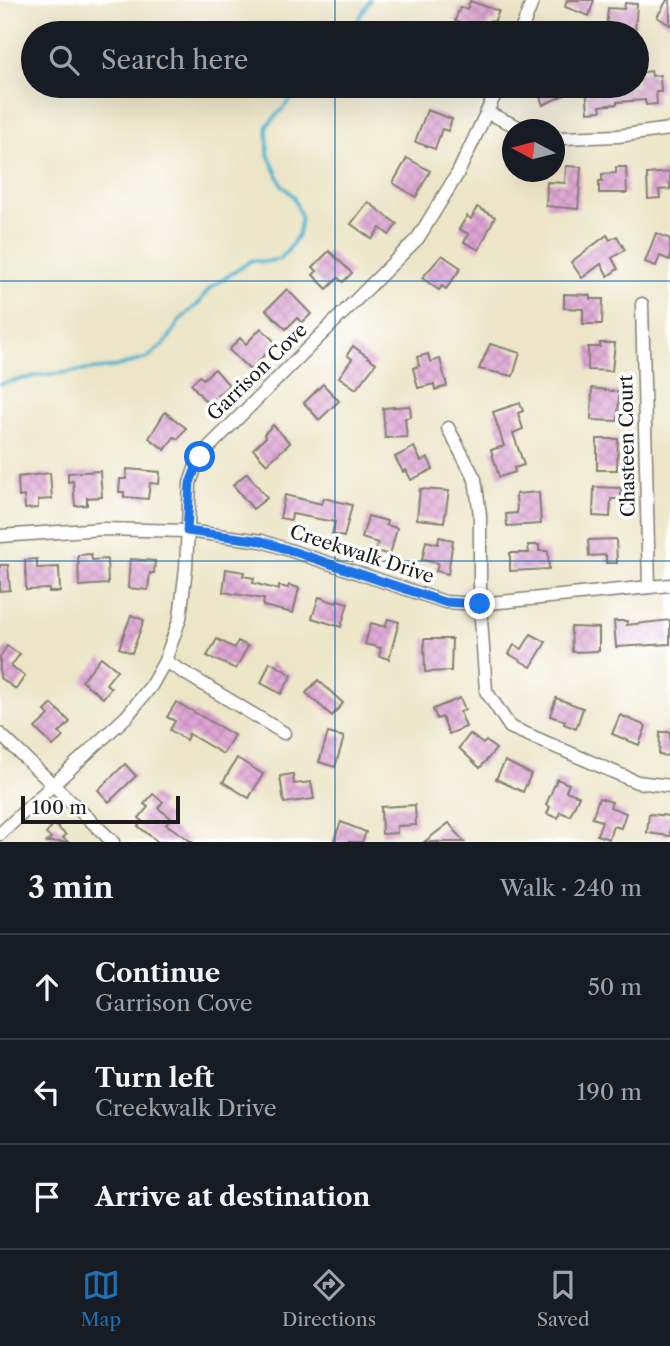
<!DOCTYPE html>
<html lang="en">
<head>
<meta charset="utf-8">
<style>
  :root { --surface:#171b24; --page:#20242c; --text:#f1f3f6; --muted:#9ea1a6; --line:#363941; --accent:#1f6fb2 }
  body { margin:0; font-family:"Libre Caslon Text",serif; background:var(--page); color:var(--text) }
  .compass { position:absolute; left:502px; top:119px; width:63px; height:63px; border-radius:50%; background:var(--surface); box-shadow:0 7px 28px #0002; rotate:277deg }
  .scale { position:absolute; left:21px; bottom:18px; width:159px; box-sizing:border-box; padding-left:7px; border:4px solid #1c1c1c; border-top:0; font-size:19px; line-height:24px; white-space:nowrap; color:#1c1c1c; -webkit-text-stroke:5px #fff; paint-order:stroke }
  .stop { position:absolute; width:21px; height:21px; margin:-16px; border:5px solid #1a73e8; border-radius:50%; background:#fff }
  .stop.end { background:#1a73e8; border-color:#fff; box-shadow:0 2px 7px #0008 }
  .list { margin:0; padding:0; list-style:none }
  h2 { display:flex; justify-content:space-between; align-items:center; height:91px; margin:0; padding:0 28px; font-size:30px }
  h2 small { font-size:23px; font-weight:400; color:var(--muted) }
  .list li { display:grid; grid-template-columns:46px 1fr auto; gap:21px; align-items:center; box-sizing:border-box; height:105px; padding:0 28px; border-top:2px solid var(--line) }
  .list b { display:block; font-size:26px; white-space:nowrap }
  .list p { margin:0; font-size:23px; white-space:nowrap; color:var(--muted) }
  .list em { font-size:23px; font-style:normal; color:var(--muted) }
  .icon { flex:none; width:38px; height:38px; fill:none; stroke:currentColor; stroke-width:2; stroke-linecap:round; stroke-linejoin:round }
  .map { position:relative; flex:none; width:670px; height:842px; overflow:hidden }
  .search { position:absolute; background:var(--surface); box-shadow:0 7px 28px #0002; left:21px; right:21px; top:21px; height:77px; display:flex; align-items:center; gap:18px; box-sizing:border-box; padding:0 24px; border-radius:38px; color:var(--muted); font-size:26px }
  .sheet { height:406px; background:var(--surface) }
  nav { display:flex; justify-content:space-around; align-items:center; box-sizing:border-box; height:98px; border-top:2px solid var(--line); background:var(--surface); font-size:19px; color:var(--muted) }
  nav a { display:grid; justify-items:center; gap:4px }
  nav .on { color:var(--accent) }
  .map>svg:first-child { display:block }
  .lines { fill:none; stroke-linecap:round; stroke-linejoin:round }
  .stream { stroke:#52b3d0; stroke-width:3.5 }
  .building { fill:url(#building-cross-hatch) }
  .street-casing { stroke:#848072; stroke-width:15 }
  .street { stroke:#fff; stroke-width:12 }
  .route { stroke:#1a73e8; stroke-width:9 }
  .grid { fill:none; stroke:#1f6fb2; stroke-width:2; stroke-opacity:0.55 }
  .labels { text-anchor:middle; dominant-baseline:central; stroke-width:7; stroke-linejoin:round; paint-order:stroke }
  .street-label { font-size:19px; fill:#1c1c1c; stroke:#fff }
</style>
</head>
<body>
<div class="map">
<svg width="670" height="842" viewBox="0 0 670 842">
  <defs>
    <pattern id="building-cross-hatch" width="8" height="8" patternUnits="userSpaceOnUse" patternTransform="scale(1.75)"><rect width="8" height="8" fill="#dea5d4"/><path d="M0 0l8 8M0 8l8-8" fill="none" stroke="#be8db5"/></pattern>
  </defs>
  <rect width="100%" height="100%" fill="#fff"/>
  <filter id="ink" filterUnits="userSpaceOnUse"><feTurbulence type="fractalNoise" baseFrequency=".0143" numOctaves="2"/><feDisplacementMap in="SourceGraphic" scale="14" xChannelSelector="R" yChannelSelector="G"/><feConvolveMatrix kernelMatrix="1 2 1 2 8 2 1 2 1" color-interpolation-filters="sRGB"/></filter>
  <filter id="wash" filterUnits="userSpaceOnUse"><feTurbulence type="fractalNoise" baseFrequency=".00686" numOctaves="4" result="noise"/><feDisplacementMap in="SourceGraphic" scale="28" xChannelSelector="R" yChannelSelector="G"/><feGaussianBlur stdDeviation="1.57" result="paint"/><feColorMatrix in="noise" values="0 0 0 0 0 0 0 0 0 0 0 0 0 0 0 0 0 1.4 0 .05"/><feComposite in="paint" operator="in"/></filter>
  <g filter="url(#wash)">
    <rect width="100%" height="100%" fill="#ece5c7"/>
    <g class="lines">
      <g class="stream">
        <path d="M350,33l20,-33"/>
        <path d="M0,384l36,-8 78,-9 34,-9 19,-17 13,-21 19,-17 10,-14 43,-29 12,2 16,-3 9,-10 10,-16 2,-17 -8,-20 -11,-11 -14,-31 -1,-28 36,-40"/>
      </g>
    </g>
    <g id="blocks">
      <g class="building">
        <path d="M567,0h27l-5,16 -24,-9z"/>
        <path d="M667,0h3v25l-13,-8z"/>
        <path d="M470,1l29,10 -5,11 -5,-1 -4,12h-29l4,-10 -5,-2 5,-14 7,3z"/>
        <path d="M625,3l12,1 -2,27 -29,-2 2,-21 16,1z"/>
        <path d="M651,71l1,5 8,-1 1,17h-5l1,12 -11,1 -1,-5 -28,2v2l-17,2 1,5 -13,1 -2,-26h51v-13z"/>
        <path d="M536,86h27l3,8 -23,11z"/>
        <path d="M427,110l25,9 -4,12 -6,-2 -7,20 -20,-7z"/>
        <path d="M407,158l23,13 -14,26 -23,-14z"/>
        <path d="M566,166l15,1 -3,42 -32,-3 1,-24 18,1z"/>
        <path d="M616,167h10l1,26h-28v-12h3v-7l14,-1z"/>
        <path d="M670,172v17l-11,1 1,8 -12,1 -1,-25z"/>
        <path d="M368,202l29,22 -8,11 -9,-7 -8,11 -21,-15z"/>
        <path d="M477,207l18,10 -16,33 -15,-8 5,-8 -10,-5 8,-13 4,3z"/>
        <path d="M656,233l14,6v21l-10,-4 -4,10 -11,-4z"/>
        <path d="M607,235l3,5 7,-4 8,14 -13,8 6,11 -10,7 -7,-12 -19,14 -11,-16z"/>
        <path d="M329,251l23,22 -9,9 -5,-4 -11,11 -14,-14 4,-4 -4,-4z"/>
        <path d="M442,255l19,13 -15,21 -4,-3 -3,4 -17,-12z"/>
        <path d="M287,289l24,25 -9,9 -5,-5 -11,11 -20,-19z"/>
        <path d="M564,294l26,1v4h13l-1,25h-19v-15l-19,-1z"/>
        <path d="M261,328l15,15 -26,27 -21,-20 11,-12 6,6z"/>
        <path d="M600,343h15l-3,28 -24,-1v-23h12z"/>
        <path d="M490,344l30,9 -7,23 -34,-7z"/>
        <path d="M353,346l23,17 -20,26 -17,-12 13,-18 -5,-4z"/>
        <path d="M428,354l2,8 10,-3 7,27 -12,4 -1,-6 -16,4 -5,-20 6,-2 -2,-9z"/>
        <path d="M215,369l14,16 -12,10 5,5 -10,9 -21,-25 9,-8 3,3z"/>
        <path d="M323,384l16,17 -20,19 -15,-17z"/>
        <path d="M592,388l27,4 -1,29 -27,-1z"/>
        <path d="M520,403l3,8 -5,2 5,16 -10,4 11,32 -10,3 1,4 -16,5 -8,-27 13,-4 -11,-34z"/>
        <path d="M410,406l1,11 -6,1 2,19 -22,1 -2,-30z"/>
        <path d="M165,412l21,16 -8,11 -4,-2 -9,13 -16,-12z"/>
        <path d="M273,425l17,18 -23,21 -14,-15 13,-12 -2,-3z"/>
        <path d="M597,439h21l-1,31h-20z"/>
        <path d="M414,447l7,14 7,-3 5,11 -22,11 -5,-10 -3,2 -8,-15z"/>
        <path d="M127,469l33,3 -1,12 -9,-1 -2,16 -24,-2v-5h-5l1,-13h6z"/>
        <path d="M100,471l2,26 -15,1v7l-12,1 -2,-25 -5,1v-9z"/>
        <path d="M50,473l2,26 -14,1v8l-13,1 -1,-13 -5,1 -1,-20z"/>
        <path d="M247,473l20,25 -14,11 -20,-24z"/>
        <path d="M594,487l27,1v11h-10l-1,18 -17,-1z"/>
        <path d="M420,489l29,2 -5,31 -27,-3z"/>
        <path d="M539,492l2,32 -34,2 -1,-12 11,-1 -1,-19z"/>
        <path d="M285,495l37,9 2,-6 28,7 -8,32 -12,-3 3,-12 -43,-8 -1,6 -11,-2z"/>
        <path d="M368,516l19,5 -1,4 11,3 -7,27 -14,-4 2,-8 -16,-5z"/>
        <path d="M439,537l14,3 -5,34 -12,-3 2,-8 -16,-3 4,-19 12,3z"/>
        <path d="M616,539l1,24h-11v-8l-17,1 -1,-16z"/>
        <path d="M528,545h11v6h9l1,18 -39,2v-18h19z"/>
        <path d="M91,554l1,6 15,-1 1,25 -29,2 -1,-31z"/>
        <path d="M37,559v9l22,-1 1,25h-11v-3l-23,1 -1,-30z"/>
        <path d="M130,559l25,2 -1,12h-4l-2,17 -20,-2z"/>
        <path d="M0,565h8l2,25 -10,1z"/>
        <path d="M226,569l18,3 -1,4 11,2 -1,5 26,7v-4l9,2 1,-3 10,3 -6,25 -30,-7 1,-7 -41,-7z"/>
        <path d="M319,597l17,6 1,-3 11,3 -7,24 -29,-9z"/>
        <path d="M131,615l13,5 -12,33 -13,-5z"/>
        <path d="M388,619l11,3 -10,37 -10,-3 2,-8 -16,-4 6,-21 14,4z"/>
        <path d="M670,620v24l-54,3 -2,-26h13v4z"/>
        <path d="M571,627l28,1v23l-27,1z"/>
        <path d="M531,634l15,8 -15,25 -22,-13 5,-9 8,4z"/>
        <path d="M217,639l17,9 4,-7 10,5 -12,23 -29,-13z"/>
        <path d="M424,639h28l-1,32 -26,1z"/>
        <path d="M7,646l13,8 -9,12 14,10 -9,13 -16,-11v-21z"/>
        <path d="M101,657l16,13 -11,14 5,4 -8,10 -21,-17z"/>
        <path d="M270,662l22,13 -11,19 -20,-11z"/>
        <path d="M318,680l25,23 -11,13 -26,-23z"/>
        <path d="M460,698l5,12 -5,2 6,15 -17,7 -7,-17 -5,2 -4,-10z"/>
        <path d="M556,698l27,10 -7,21 -12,-5 1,-3 -15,-5z"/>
        <path d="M176,702l58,33 -11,19 -34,-20 -3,6 -16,-10 5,-9 -8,-4z"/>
        <path d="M52,704l18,18 -11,11 4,4 -10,9 -18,-18 14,-13 -4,-4z"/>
        <path d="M620,715l26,11 -7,19 -27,-11z"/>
        <path d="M660,732h10v24l-11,-1z"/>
        <path d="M328,733l16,4 -9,30 -16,-5z"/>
        <path d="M470,734l13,10 3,-3 10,8 -16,19 -21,-20z"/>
        <path d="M237,758l26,16 -14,24 -26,-16z"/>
        <path d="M505,761l26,13 -8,18 -27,-13z"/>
        <path d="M125,764l11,12 -27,26 -11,-12z"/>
        <path d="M293,774l1,10 17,-2 3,17 -30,4 -4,-27z"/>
        <path d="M557,779l12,5 -3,7 13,5 -9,20 -10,-4 -2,6 -11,-4 3,-7 -4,-2z"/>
        <path d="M153,794l10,8 -5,6 13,10 -5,6 26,18h-34l-20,-16 4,-5 -3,-3 9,-11 -4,-3z"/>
        <path d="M599,798l13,4 -2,5 16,6 -5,15 -8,-2 -4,13 -12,-4 5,-14 -10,-3z"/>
        <path d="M415,805l1,20 -19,1v7l-15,1 -1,-27z"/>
        <path d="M649,814l21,2v20l-23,-3z"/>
        <path d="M341,822l25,10 -4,10h-29z"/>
        <path d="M449,823l15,19h-40z"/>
        <path d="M54,824l12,11 -3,3 5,4h-21l4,-4 -5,-4z"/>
      </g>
    </g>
  </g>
  <g filter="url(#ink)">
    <use href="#blocks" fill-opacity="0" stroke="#848072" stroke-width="2"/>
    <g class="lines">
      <defs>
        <g id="street">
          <path d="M520,33l13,-33"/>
          <path d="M488,113l37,17"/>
          <path d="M554,136l9,2 55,-2 52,-7"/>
          <path d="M642,304l7,283"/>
          <path d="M448,428l27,51 5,36v89l6,87 24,36 127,55 33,4"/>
          <path d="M0,536l102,-7 85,2 75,10 183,61 35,2 190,-19"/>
          <path d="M165,661l119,72"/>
          <path d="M0,734l113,108"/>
          <path d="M0,834l127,-118 24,-30 14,-25 15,-43 6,-50 4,-85 9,-26 219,-219 40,-65 41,-87"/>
        </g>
      </defs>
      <use href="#street" class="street-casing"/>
      <use href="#street" class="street"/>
    </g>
  </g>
  <g class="lines" filter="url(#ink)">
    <path class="route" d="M200,457l-10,26 -3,48 75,10 182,61 36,2"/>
  </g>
  <path class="grid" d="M335,0v33M335,86v756M0,281h670M0,561h670"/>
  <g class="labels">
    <g class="street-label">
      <text transform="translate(257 372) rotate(-44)">Garrison Cove</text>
      <text transform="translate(627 446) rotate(-91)">Chasteen Court</text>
      <text transform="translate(362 554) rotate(18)">Creekwalk Drive</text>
    </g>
  </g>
</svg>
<svg class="compass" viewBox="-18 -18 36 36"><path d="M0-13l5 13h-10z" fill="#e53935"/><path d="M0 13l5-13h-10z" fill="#9ea1a6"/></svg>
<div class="scale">100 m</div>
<div class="stop" style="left:200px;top:457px"></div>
<div class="stop end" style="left:480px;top:604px"></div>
<div class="search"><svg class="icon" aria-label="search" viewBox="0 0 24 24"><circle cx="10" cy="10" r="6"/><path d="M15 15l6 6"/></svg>Search here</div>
</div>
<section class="sheet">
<h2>3 min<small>Walk · 240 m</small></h2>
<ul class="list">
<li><svg class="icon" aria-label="ahead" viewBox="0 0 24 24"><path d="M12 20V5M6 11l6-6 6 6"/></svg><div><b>Continue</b><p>Garrison Cove</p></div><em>50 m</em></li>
<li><svg class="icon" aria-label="left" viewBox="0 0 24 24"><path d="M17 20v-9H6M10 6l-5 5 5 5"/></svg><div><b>Turn left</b><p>Creekwalk Drive</p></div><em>190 m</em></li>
<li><svg class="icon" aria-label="arrive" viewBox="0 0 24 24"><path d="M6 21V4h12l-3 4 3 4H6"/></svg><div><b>Arrive at destination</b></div></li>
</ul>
</section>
<nav>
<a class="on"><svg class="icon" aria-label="map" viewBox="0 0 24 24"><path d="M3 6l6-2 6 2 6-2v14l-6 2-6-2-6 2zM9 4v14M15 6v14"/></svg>Map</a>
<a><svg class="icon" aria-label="directions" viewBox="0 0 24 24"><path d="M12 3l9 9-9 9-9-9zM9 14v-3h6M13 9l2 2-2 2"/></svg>Directions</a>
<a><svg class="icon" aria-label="saved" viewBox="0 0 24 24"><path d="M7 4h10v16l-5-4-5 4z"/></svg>Saved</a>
</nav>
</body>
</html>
